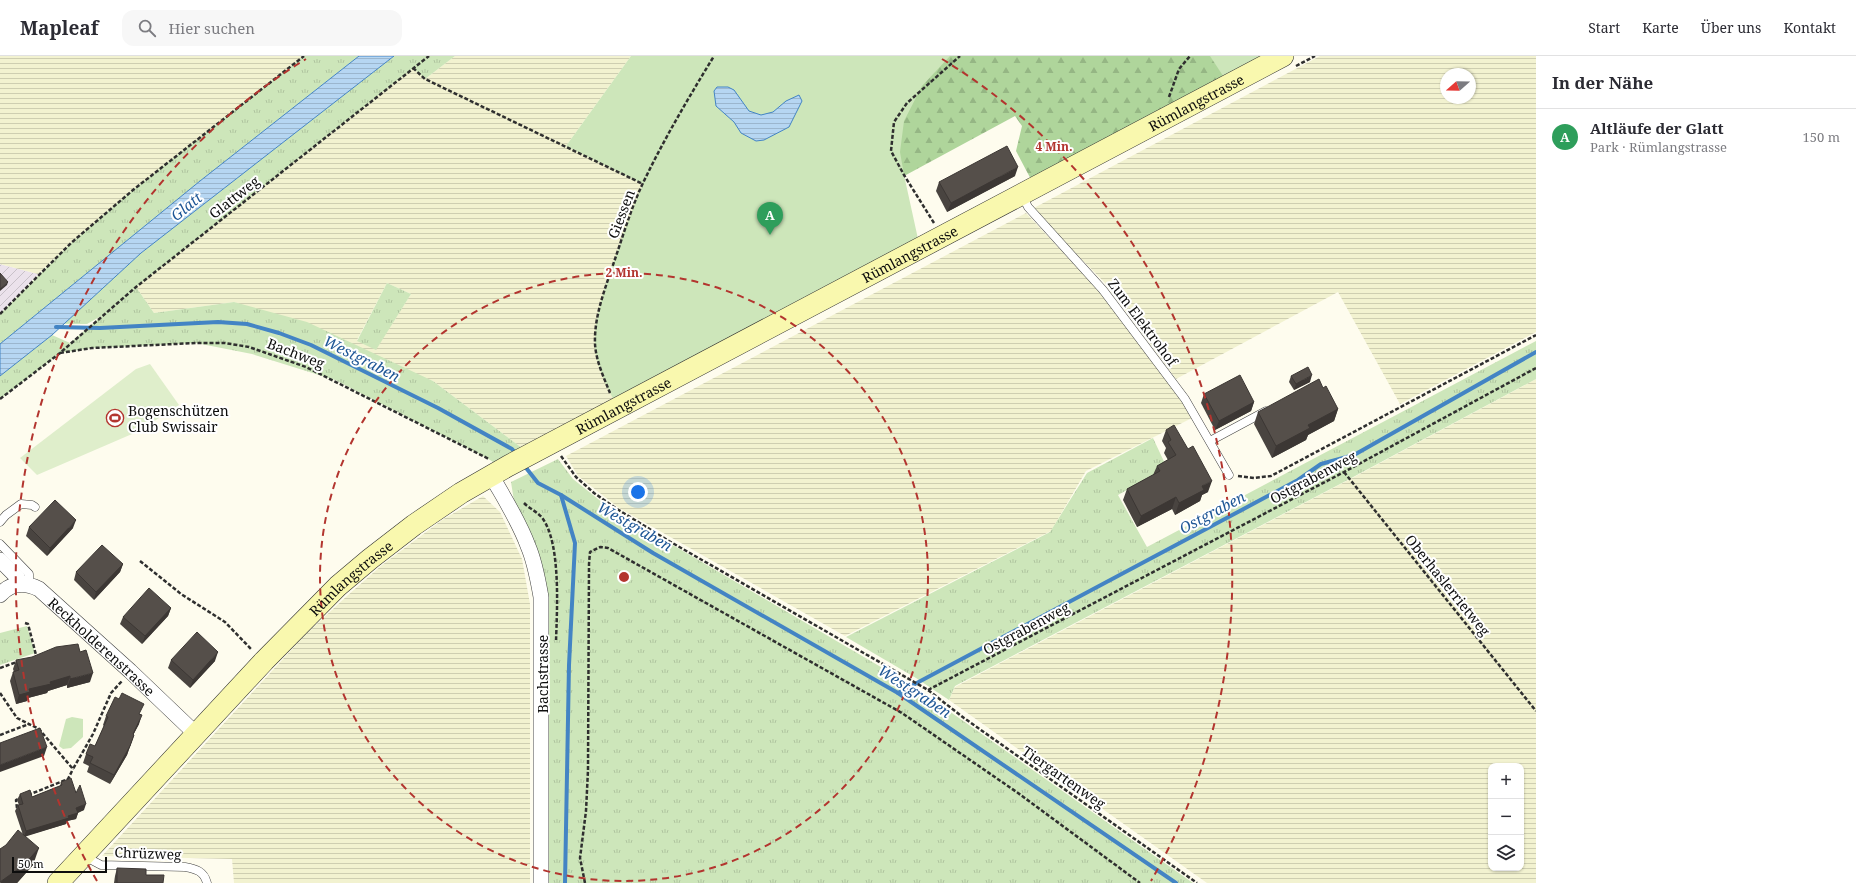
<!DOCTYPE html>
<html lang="de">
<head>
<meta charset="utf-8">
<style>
  :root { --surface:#fff; --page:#f7f7f7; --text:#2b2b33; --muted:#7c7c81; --line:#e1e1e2; --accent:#b3352f }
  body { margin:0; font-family:"Noto Serif",serif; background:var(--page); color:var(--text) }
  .controls { position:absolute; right:12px; bottom:12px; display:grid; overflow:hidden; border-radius:8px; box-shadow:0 1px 3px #0004 }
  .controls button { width:36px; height:36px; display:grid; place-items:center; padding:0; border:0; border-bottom:1px solid var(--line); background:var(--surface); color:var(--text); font:20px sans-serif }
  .compass { position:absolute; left:1440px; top:12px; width:36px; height:36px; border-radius:50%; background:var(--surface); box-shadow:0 1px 3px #0004; rotate:250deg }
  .scale { position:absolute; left:12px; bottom:10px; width:95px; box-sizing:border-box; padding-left:4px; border:2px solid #0d0d0d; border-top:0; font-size:11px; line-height:14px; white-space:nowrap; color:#0d0d0d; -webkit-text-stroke:3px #fff; paint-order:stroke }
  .you { position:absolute; left:638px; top:436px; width:14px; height:14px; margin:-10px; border:3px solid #fff; border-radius:50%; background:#1a73e8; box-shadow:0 0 0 6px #1a73e833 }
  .badge { display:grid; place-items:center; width:26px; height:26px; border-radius:50%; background:var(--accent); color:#fff; font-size:13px; font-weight:700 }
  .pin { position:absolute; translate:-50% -33px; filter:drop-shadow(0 1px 2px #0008) }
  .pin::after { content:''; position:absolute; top:21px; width:14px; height:12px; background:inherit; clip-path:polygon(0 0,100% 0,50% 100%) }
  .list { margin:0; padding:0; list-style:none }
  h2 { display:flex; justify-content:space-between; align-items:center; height:52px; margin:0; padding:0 16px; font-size:17px }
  h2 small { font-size:13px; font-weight:400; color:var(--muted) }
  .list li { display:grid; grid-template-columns:26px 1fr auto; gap:12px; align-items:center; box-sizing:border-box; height:56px; padding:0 16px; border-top:1px solid var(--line) }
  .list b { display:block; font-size:15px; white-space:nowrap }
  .list p { margin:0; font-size:13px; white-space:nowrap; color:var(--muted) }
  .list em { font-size:13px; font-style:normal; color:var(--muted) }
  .icon { flex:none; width:22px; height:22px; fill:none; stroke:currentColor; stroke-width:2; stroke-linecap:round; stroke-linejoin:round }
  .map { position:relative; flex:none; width:1536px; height:827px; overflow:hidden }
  header { display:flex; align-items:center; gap:24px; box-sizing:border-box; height:56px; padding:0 20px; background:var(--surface); border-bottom:1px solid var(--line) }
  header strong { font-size:19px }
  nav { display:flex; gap:22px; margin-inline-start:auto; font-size:14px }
  .search { width:280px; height:36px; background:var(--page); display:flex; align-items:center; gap:10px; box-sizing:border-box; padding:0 14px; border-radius:12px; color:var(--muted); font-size:15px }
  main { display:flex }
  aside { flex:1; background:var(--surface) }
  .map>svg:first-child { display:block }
  .industrial { fill:url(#industrial-furrows) }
  .farmland { fill:url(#farmland-rules); fill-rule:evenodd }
  .grass { fill:url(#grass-tufts) }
  .forest { fill:url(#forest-firs) }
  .park { fill:#cde6ba }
  .pitch { fill:#dfeecb }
  .water { fill:url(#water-rules); stroke:#4384c4 }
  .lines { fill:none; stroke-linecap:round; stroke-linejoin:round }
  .stream { stroke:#4384c4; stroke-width:4 }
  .lane-casing { stroke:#404040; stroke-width:9 }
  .street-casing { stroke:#404040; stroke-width:16 }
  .secondary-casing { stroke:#2f2f2f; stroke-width:22 }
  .path { stroke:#2f2f2f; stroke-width:2.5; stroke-dasharray:4 2; stroke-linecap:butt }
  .lane { stroke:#fff; stroke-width:8 }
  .street { stroke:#fff; stroke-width:15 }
  .secondary { stroke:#f9f8ae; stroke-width:21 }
  .wall { fill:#494440 }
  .shaded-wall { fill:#3c3734 }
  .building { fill:#554f4a; stroke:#3c3734 }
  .ring { fill:none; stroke:#b3352f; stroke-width:2; stroke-dasharray:7 5 }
  .labels { text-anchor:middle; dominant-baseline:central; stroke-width:4; stroke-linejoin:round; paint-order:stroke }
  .street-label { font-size:14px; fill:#0d0d0d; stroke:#fff }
  .poi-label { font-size:14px; fill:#0d0d0d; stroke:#fff; text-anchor:start }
  .water-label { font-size:15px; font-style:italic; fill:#1f5796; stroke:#fff }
  .centre { fill:#b3352f; stroke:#fff; stroke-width:2 }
  .ring-label { font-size:12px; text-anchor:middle; font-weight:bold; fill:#b3352f; stroke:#fff; stroke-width:4; stroke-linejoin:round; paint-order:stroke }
</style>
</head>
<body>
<header>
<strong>Mapleaf</strong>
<div class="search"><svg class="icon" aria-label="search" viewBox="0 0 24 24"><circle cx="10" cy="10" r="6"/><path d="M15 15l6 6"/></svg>Hier suchen</div>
<nav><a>Start</a><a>Karte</a><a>Über uns</a><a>Kontakt</a></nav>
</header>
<main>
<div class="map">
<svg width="1536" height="827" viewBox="0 0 1536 827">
  <defs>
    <pattern id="industrial-furrows" width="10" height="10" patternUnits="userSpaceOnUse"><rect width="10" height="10" fill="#ebe2eb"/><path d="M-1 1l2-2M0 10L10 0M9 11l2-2" fill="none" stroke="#c8c1c8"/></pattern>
    <pattern id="farmland-rules" width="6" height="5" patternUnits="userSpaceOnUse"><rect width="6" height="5" fill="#f2f2d0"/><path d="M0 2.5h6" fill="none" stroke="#ceceb1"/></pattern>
    <pattern id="grass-tufts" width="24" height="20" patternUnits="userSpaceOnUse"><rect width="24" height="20" fill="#cde6ba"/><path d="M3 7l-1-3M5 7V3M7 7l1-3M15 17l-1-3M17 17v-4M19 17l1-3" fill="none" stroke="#afc49f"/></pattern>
    <pattern id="forest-firs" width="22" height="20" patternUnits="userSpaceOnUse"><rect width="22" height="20" fill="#afd59b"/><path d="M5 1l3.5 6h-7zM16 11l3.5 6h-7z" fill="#95b684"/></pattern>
    <pattern id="water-rules" width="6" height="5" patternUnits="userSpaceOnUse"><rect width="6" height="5" fill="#b6d6f2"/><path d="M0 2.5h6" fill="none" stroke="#9bb6ce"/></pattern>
  </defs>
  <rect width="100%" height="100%" fill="#fefcee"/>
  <path class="industrial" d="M0,208l38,10 -38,40z"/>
  <g class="farmland">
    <path d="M0,0h304l-171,134 -62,53 -33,31 -38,-10z"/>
    <path d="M455,0h176l-65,90 77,38 -15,38 -24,68 -5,75 19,43 -88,46 -97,-73 -199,-79 -80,11 -18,-26 277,-219 12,11zM387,227l24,11 -35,55 -19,-9z"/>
    <path d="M1320,0h216v276l-136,72 -62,-112 -162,87 -71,-96 -73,-74zM1446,18h24v24h-24z"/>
    <path d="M1026,157l72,77 82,107 12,21 -106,53 -35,60 -206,105 -226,-128 -41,-32 -12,-20z"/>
    <path d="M1536,323v504h-329l-258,-183 6,-13 401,-211zM1491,710h30v102h-30z"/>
    <path d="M483,440l17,16 22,47 8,45v279h-296l-2,-24 -130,-3 204,-222 41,-38 35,-31 60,-45z"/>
  </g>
  <g class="grass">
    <path d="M304,0h55l-159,125 -200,163v-30l71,-71 62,-53z"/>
    <path d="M394,0h61l-30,23 -12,-11 -277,219 18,26 80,-11 73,20 126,59 97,73 -34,10 -9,-6 -152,-78 -83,-26 -56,-11 -104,5 -32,5 -60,46v-23l52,-41 18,8 33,-28 -16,9h-24l78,-71z"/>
    <path d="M387,227l24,11 -35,56 -19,-9z"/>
    <path d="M1536,285v38l-194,104 -387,203 -6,14 -33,-22 -70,-41 204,-105 37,-59 66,-35 14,30 -49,27 29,52z"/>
    <path d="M558,403l15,20 35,28 307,180 278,196h-646v-277l-33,-105 -3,-19z"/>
    <path d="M27,570l8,27 -35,12v-32z"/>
  </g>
  <path class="forest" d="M824,0h459l-248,131 -19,-36 6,-25 -7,-10 -122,66z"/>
  <g class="park">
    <path d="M631,0h319l-28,30 -18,35 -4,31 4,23 16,73 -302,160c-10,-19 -22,-41 -23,-63 -1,-28 9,-55 18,-81 9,-27 19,-54 30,-80l-77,-38z"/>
    <path d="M1210,0h73l-54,29z"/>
    <path d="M72,661l11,2v18l-12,11 -8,1 -4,-3 7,-27z"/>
  </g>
  <path class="pitch" d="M150,308l29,41 -40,26 -102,44 -17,-17 116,-89z"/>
  <g class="water">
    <path d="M359,0h35l-253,197 -89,82 -52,41v-32l200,-163z"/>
    <path d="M717,31h11l6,3 15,21 12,4 12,-3 13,-11 13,-6 3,6 -13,26 -25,13 -8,1 -15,-8 -7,-11 -18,-16 -2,-15z"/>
  </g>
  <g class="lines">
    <g class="stream">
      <path d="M56,271l44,1 118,-6 29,2 32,9 32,12 127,63 74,41 5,6"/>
      <path d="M523,408l15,19 23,12 92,58 245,140 278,190"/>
      <path d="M561,439l14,48 -6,122 -4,218"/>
      <path d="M898,637l400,-213 23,-16 33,-9 182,-103"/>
    </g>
    <defs>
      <g id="lane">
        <path d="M1022,139l6,12 75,83 82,109 44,76"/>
        <path d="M1210,385l56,-30"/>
        <path d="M0,466l6,-7 15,-11 11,1 3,2"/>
        <path d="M0,488l29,30v10"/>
        <path d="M84,800l17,9 84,2c11,2 19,4 22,16"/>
      </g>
      <g id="street">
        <path d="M491,419c13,23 28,46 37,71 7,16 10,34 13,51v286"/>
        <path d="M0,504l17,17 4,7"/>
        <path id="s1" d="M0,539c11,-13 25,-13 39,-6l91,82 67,64"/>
      </g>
      <g id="secondary">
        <path id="s2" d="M58,827l206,-222 74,-75 32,-27 44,-34 47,-32 47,-27 775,-410"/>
      </g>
    </defs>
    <use href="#lane" class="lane-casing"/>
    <use href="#street" class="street-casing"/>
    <use href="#secondary" class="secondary-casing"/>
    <g class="path">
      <path d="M1296,10l19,-10"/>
      <path d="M413,12l12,11 218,105"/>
      <path d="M1169,41l10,-28 11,-13"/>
      <path d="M934,167l-30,-48 -13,-24 3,-29 13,-19 53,-47"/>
      <path d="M0,258l71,-71 62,-53 171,-134"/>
      <path d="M60,297l32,-5 104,-5h29l24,4 57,20 183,92"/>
      <path d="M610,337c-6,-15 -14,-32 -15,-49 -1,-28 10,-55 19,-82 9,-26 17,-54 29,-79 21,-44 46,-86 71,-127"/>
      <path d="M0,343l60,-46 76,-66 293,-231"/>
      <path d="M561,400l15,21 18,16 23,16 52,32 259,149 36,28 233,165"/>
      <path d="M1344,416l192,239"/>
      <path d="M1238,420l16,2 17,-2 265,-141"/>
      <path d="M524,447c6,6 14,9 19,16 18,26 14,91 13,122"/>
      <path d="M140,505l41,33 44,28 27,28"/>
      <path d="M25,567l3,1 8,31"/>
      <path d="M0,612l17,-6"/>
      <path d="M928,634l416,-218 192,-104"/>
      <path d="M0,637l17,25 22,11 34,40 20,-35 18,-41 11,-12"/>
      <path d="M0,679l29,-11"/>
      <path d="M28,739l40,-16 5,-10"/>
      <path d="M17,752l-1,-8 4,-2"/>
      <path d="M585,827l-5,-25 6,-47 2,-41 1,-206 1,-12 10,-5 8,1 294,165 116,80 122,90"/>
    </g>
    <use href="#lane" class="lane"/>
    <use href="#street" class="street"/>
    <use href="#secondary" class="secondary"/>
  </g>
  <g class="wall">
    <path d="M1015,120l-68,36 -11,-21 3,-9z"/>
    <path d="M1291,320l19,6 -16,8 -5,-8z"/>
    <path d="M1323,332l15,21 -4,12 -26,14 -2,5 -34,18 -18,-34 4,-12z"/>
    <path d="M1204,338l50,8 -3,9 -36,19 -14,-27z"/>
    <path d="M1166,374l42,62 -6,3 -2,6 -25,14 -3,-6 -35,18 -14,-27 4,-11 26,-14 4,-9 11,-6 -4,-7 2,-5 -4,-7z"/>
    <path d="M29,471l44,1 -26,28 -21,-20z"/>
    <path d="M123,508l-3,8 -26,28 -20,-20 2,-8z"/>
    <path d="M171,552l-3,8 -26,28 -22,-20 3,-7z"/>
    <path d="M16,604l74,22 -23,6v-3l-19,6 -1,2 -19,5 -1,3 -11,3 -6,-23 3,-9h1l-1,-3z"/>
    <path d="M171,604l44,1 -25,27 -22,-20z"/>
    <path d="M140,658l-1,10 -6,11h1l-7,20 -17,29 -23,-12 2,-6 -6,-3 3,-9 9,-8 9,-20 -1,-1 3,-9z"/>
    <path d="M61,726l15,11 8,17 -6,3 -2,6 -9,2 -1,3 -41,12 8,29 -16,18h-17l23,-48 -8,-24 3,-6h1l-2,-5 3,-6 12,3 28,-11z"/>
    <path d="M117,812l29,7 17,8h-49l1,-7z"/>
  </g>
  <g class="shaded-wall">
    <path d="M1018,111l-3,9 -68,36 4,-9z"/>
    <path d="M8,226l-1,3 -7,6v-2z"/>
    <path d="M1312,319l-2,7 -16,8 2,-6z"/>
    <path d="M1254,346l-3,9 -36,19 4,-9z"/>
    <path d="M1338,353l-4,12 -26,14 -2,5 -34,18 4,-12 32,-21z"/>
    <path d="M1212,425l-4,11 -6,3 -2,6 -25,14 4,-12 23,-17z"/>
    <path d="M1176,441l-4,12 -35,18 4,-11z"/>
    <path d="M76,464l-3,8 -26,28 3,-8z"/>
    <path d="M123,508l-3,8 -26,28 2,-8z"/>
    <path d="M171,552l-3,8 -26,28 3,-8z"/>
    <path d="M218,596l-3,9 -25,27 3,-8z"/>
    <path d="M93,617l-3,9 -23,6 3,-9z"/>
    <path d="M70,620l-3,9 -19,6 -1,2 -19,5 -1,3 -11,3 3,-9 10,-6 21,-7z"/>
    <path d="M142,659l-3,9 -10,19 4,-9z"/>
    <path d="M134,679l-7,20 -17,29 4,-9z"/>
    <path d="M47,691l-3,9 -44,16v1v-8z"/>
    <path d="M86,748l-2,6 -8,3h2l-2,6 -9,2 -1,3 -42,13 2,-6 42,-15 8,-8z"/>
    <path d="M39,792l-6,17 -15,17 -1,1h-17z"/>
  </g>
  <g class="building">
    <path d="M1007,90l11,21 -67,36 -12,-21z"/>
    <path d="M0,217l8,9 -8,7z"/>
    <path d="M1308,311l4,8 -16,9 -5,-8z"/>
    <path d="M1240,319l14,27 -35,19 -15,-27z"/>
    <path d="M1319,323l4,9 3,-2 12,23 -30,16 2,3 -34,18 -18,-34z"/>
    <path d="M1174,369l14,24 5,-3 19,35 -10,5 2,4 -25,13 -3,-6 -35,19 -14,-27 33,-18 -3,-5 19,-11 -8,-13 3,-2 -5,-10z"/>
    <path d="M55,444l21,20 -26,28 -21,-21z"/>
    <path d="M102,489l21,19 -27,28 -20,-20z"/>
    <path d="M149,532l22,20 -26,28 -22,-19z"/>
    <path d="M197,576l21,20 -25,28 -22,-20z"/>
    <path d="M78,588l2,8 6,-2 7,23 -23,6v-3l-20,6 1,2 -22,5 1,3 -11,3 -6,-23 6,-2 -3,-10 16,-3 24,-10z"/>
    <path d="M122,637l22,11 -5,10 3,1 -9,19 1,1 -4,11 -16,29 -24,-12 3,-6 -7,-3 4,-10 5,2 13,-29 -2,-1 9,-19 4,2z"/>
    <path d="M40,672l7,19 -47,18v-22z"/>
    <path d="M71,722l5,15 4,-8 6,19 -10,4 2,5 -10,3 1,2 -43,13 -8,-26 5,-1 -3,-10 10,-4 2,7 30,-12 -1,-3z"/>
    <path d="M18,774l21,18 -15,17 -24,17v-33l6,-4z"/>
    <path d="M117,812l29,1v6h18l-1,8h-46z"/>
  </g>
  <g class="ring">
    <circle cx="624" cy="521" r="304"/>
    <path d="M97 825A608 608 0 0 1 306 3M942 3A608 608 0 0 1 1151 825"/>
  </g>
  <defs>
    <symbol id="stadium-ring" viewBox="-11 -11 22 22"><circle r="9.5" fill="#fff" stroke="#b3352f" stroke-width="1.5"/><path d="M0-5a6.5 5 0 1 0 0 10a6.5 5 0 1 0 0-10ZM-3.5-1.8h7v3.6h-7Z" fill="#b3352f"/></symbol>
  </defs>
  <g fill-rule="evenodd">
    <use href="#stadium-ring" x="105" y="352" width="20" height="20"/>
  </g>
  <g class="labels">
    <g class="street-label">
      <text stroke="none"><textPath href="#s2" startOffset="1395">Rümlangstrasse</textPath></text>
      <text transform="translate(234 141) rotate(-38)">Glattweg</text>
      <text transform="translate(621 158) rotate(-69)">Giessen</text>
      <text stroke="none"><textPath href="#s2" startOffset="1071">Rümlangstrasse</textPath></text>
      <text transform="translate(1143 266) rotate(53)">Zum Elektrohof</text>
      <text transform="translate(296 297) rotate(21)">Bachweg</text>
      <text stroke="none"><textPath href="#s2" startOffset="747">Rümlangstrasse</textPath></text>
      <text transform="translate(1313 421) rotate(-28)">Ostgrabenweg</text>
      <text stroke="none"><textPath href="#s2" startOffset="423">Rümlangstrasse</textPath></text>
      <text transform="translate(1448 529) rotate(51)">Oberhaslerrietweg</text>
      <text transform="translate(1026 572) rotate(-28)">Ostgrabenweg</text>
      <text stroke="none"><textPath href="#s1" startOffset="128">Reckholderenstrasse</textPath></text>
      <text transform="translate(542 618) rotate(-90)">Bachstrasse</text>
      <text transform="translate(1064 721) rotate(35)">Tiergartenweg</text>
      <text transform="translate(148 797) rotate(2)">Chrüzweg</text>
    </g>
    <g class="poi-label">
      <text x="128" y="354">Bogenschützen<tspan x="128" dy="16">Club Swissair</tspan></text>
    </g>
    <g class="water-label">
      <text transform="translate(186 150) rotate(-39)">Glatt</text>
      <text transform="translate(362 302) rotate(27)">Westgraben</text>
      <text transform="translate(1212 456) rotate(-28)">Ostgraben</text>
      <text transform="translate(635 470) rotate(30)">Westgraben</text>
      <text transform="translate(915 635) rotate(33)">Westgraben</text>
    </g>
  </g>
  <circle cx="624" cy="521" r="6" class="centre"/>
  <g class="ring-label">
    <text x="1054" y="95">4 Min.</text>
    <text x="624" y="221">2 Min.</text>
  </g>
</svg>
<div class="controls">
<button>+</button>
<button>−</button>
<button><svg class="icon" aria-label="layers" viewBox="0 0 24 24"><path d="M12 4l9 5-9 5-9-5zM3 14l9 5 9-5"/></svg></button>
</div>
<svg class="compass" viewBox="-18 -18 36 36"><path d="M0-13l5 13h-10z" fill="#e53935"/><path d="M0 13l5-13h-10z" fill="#7c7c81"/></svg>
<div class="scale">50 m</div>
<div class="you"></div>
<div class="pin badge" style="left:770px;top:179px;background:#2e9e5b">A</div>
</div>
<aside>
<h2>In der Nähe<small></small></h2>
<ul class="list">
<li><span class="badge" style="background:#2e9e5b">A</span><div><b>Altläufe der Glatt</b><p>Park · Rümlangstrasse</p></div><em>150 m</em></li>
</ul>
</aside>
</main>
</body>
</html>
